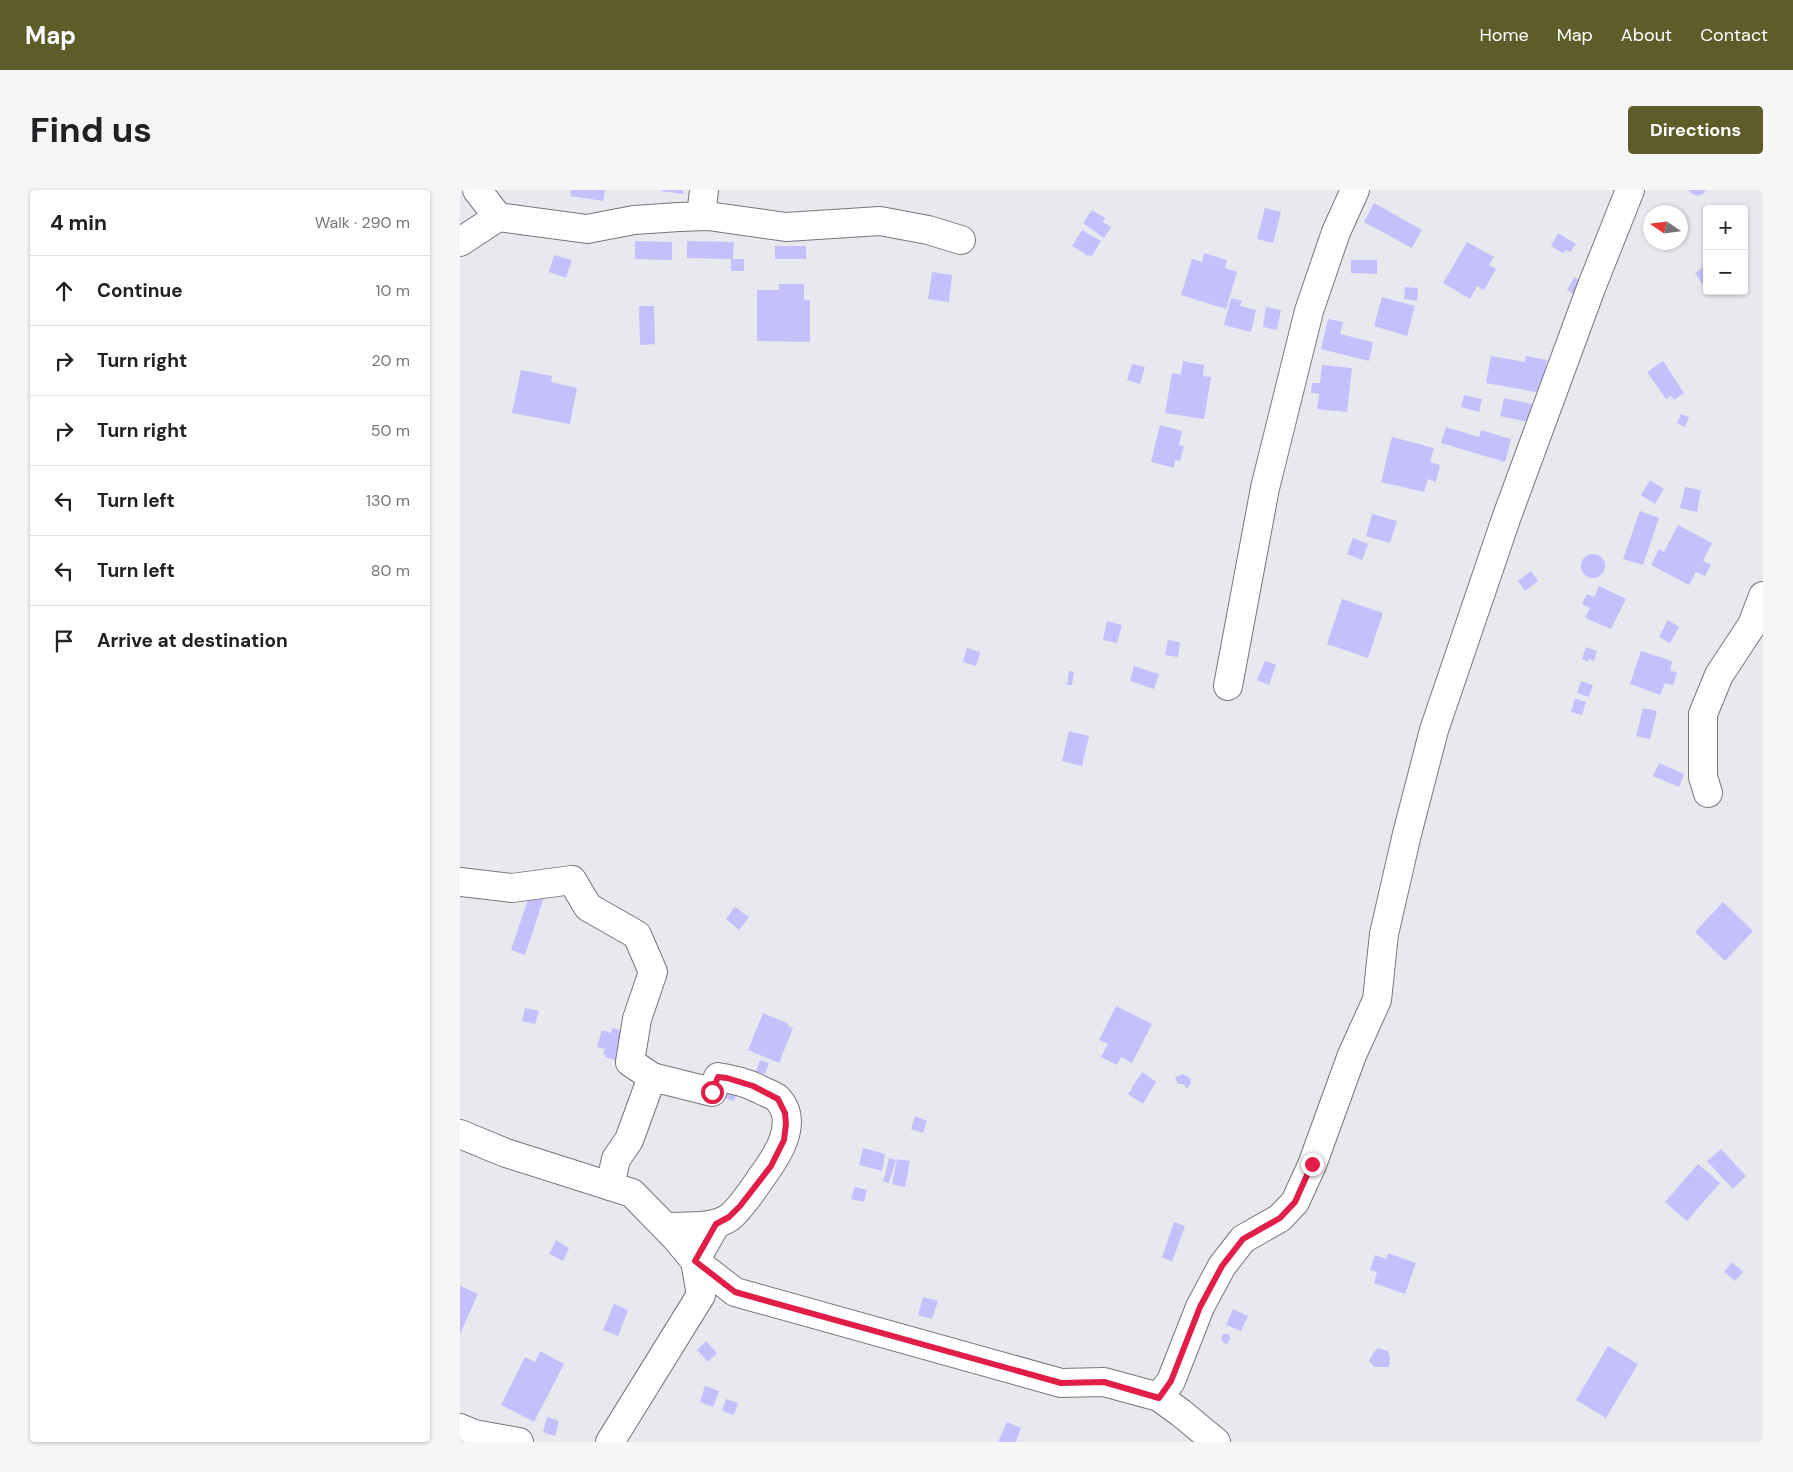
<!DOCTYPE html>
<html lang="en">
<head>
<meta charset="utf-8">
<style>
  :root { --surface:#fff; --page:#f6f6f6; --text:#202124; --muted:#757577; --line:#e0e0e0; --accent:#5e5d2a }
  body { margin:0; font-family:"DM Sans",sans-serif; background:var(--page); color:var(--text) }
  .controls { position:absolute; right:15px; top:15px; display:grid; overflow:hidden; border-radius:5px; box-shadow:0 1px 4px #0004 }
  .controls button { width:45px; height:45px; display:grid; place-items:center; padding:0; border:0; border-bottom:1px solid var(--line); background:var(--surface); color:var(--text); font:25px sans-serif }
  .compass { position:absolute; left:1183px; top:15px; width:45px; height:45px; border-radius:50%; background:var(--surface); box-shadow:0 1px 4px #0004; rotate:283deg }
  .stop { position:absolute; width:15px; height:15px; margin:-11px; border:4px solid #e11d48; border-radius:50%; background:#fff }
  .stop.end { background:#e11d48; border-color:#fff; box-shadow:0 1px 5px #0008 }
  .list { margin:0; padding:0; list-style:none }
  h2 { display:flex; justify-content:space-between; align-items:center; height:65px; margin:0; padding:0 20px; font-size:21px }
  h2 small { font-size:16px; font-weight:400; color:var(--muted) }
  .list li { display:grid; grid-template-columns:32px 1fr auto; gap:15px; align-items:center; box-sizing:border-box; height:70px; padding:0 20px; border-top:1px solid var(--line) }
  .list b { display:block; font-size:19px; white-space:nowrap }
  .list em { font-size:16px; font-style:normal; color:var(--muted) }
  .icon { flex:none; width:28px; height:28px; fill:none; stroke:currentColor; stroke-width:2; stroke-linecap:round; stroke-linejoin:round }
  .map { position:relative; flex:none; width:1303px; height:1252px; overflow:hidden; border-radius:5px }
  header { display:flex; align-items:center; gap:30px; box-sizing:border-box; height:70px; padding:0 25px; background:var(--accent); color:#fff }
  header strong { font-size:24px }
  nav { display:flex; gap:28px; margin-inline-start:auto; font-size:18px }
  .intro { display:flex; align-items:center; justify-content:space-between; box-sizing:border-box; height:120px; padding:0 30px }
  h1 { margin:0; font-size:35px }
  .button { padding:12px 22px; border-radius:5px; background:var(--accent); color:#fff; font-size:18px; font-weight:700 }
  main { display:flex; gap:30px; padding:0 30px }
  aside { flex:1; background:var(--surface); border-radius:5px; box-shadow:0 1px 4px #0004 }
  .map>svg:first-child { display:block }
  .building { fill:#c5c0fc }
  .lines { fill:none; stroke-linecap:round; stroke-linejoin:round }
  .minor-casing { stroke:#76767c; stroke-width:30 }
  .minor { stroke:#fff; stroke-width:28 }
  .route { stroke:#e11d48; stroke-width:6 }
</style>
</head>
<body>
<header>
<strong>Map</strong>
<nav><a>Home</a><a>Map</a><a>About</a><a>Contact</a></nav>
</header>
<div class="intro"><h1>Find us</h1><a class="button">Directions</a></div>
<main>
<aside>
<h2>4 min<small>Walk · 290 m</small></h2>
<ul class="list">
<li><svg class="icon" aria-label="ahead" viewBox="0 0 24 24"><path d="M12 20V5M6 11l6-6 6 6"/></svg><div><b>Continue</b></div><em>10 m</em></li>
<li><svg class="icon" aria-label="right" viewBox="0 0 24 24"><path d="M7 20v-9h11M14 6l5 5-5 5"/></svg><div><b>Turn right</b></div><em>20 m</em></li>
<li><svg class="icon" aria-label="right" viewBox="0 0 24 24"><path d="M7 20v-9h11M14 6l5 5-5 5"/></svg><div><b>Turn right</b></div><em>50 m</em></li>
<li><svg class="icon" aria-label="left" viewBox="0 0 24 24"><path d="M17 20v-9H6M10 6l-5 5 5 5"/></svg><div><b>Turn left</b></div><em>130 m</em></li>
<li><svg class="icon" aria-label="left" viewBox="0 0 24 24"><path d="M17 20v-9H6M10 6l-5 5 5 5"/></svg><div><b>Turn left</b></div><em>80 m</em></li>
<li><svg class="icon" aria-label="arrive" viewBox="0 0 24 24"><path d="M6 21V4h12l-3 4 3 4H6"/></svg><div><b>Arrive at destination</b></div></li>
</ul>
</aside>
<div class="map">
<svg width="1303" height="1252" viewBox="0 0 1303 1252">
  <rect width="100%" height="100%" fill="#e8e8ef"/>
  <g class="building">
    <path d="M111,0h34l-2,11 -33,-5z"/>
    <path d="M201,0h22v4l-22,-3z"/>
    <path d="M1228,0h17l-1,3 -6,3 -6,-2z"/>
    <path d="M914,13l48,27 -10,18 -48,-26z"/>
    <path d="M805,18l16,4 -8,31 -16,-4z"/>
    <path d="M632,20l13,8 -2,4 8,5 -7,11 -21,-15z"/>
    <path d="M622,40l19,11 -9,15 -3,-1 -1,1 -16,-10z"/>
    <path d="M1098,43l18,11 -6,8 -4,-2 -3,3 -12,-7z"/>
    <path d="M175,51l37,1v18l-37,-1z"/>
    <path d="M227,51l47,1 -1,17h11v12h-13v-12l-44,-1z"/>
    <path d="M1007,52l27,15 -5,8 7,4 -12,21 -7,-4 -7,13 -27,-16z"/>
    <rect x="315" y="56" width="31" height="13"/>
    <path d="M744,63l23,7 -2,8 12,4 -11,37 -45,-14 11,-36 10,3z"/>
    <path d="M94,65l18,5 -6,18 -17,-6z"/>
    <path d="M891,70h26v14l-26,-1z"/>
    <path d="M1247,74v27l-12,-18z"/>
    <path d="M472,82l20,3 -3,27 -21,-3z"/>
    <path d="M1114,87l10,6 -7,13 -10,-6z"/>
    <path d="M319,94h25v16h6v42l-53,-1v-51h22z"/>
    <path d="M945,97l13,1 -1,13 -13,-2z"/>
    <path d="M922,107l33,9 -8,30 -33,-10z"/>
    <path d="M771,108l11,3 -2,5 16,4 -5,22 -27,-7z"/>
    <path d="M179,116h15l1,38 -15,1z"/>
    <path d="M806,117l15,3 -4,20 -14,-3z"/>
    <path d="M868,129l15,3 -3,12 33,8 -4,19 -48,-12z"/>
    <path d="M1031,166l34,6 1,-6 21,4 -6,33 -55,-10z"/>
    <path d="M723,171l21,4 -1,11 8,1 -7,42 -39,-6 7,-40 9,2z"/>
    <path d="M1203,171l21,32 -10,7 -3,-4 -5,3 -19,-27z"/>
    <path d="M672,174l13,3 -5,17 -13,-4z"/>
    <path d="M862,175l30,3 -5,44 -30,-3 2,-15 -8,-1 1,-10h8z"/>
    <path d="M61,180l31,6 -1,6 26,6 -7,36 -58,-11z"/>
    <path d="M1004,205l18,4 -3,13 -18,-5z"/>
    <path d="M1044,208l28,6 -3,18 -29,-6z"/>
    <path d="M1221,224l8,3 -4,10 -8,-4z"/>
    <path d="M700,235l22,6 -3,14 5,1 -4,15 -5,-1 -1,8 -23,-6z"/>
    <path d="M986,237l33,10 2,-7 30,9 -6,23 -64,-19z"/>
    <path d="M932,247l42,11 -4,14 10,3 -4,17 -8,-3 -4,13 -43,-10z"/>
    <path d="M1190,290l14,9 -9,15 -14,-9z"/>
    <path d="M1225,297l16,3 -4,22 -17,-4z"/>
    <path d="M1180,321l19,7 -16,47 -20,-6z"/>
    <path d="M912,324l25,7 -7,22 -24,-7z"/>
    <path d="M1218,335l34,18 -9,18 8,4 -6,11 -9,-4 -7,13 -38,-20 8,-16 5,3z"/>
    <path d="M893,348l15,6 -6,16 -15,-6z"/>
    <circle cx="1133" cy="376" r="12"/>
    <path d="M1071,381l7,10 -13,10 -7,-10z"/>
    <path d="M1139,396l27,13 -15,30 -26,-11 5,-10 -8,-4 5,-10 7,3z"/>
    <path d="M882,409l41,14 -15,45 -41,-14z"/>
    <path d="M1208,430l11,7 -9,16 -11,-6z"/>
    <path d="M647,431l15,4 -5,18 -14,-3z"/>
    <path d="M708,450l12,2 -2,15 -13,-2z"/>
    <path d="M1126,457l11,4 -3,10 -5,-2 -1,3 -6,-3z"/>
    <path d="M507,458l13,4 -4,14 -13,-4z"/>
    <path d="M1181,461l31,10 -2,9 7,3 -4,12 -8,-2 -5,12 -30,-11z"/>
    <path d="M805,471l11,4 -7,20 -12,-5z"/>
    <path d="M674,476l25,8 -5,15 -24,-8z"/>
    <path d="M609,481l5,1 -2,13h-5z"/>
    <path d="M1121,491l12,4 -4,12 -12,-4z"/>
    <path d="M1115,509l11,3 -4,13 -11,-3z"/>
    <path d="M1183,518l14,3 -7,28 -14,-3z"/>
    <path d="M609,541l20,5 -7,30 -20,-5z"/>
    <path d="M1199,573l25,11 -5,13 -26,-11z"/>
    <path d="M70,703l14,4 -19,58 -14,-5z"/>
    <path d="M1263,712l30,29 -28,30 -30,-29z"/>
    <path d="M275,717l14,10 -10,13 -13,-11z"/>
    <path d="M656,816l36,18 -20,39 -11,-6 -4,8 -16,-8 7,-13 -9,-4z"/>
    <path d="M65,818l14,3 -4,13 -13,-3z"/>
    <path d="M303,823l26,11 -1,2 5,2 -14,35 -31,-13z"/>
    <path d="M152,838l14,4 -8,29 -13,-4 1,-2 -3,-1 2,-5 -8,-2 5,-17 9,3z"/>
    <path d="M300,870l9,3 -4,11 -9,-2z"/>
    <path d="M682,882l14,10 -13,22 -15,-10z"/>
    <path d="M723,884l7,4 1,5 -4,6 -4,-5h-5l-3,-7z"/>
    <path d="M279,897l-5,14 -15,-5z"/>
    <path d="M455,926l12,5 -4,12 -12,-4z"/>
    <path d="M403,958l22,6 -3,17 -23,-6z"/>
    <path d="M1261,959l25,27 -13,13 -26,-28z"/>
    <path d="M429,968l7,2 -7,23 -6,-1z"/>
    <path d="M437,969l13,2 -5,26 -13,-3z"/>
    <path d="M1238,974l22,19 -33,38 -22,-19z"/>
    <path d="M395,997l12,3 -3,12 -13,-3z"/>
    <path d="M714,1032l11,4 -13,36 -10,-5z"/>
    <path d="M96,1050l13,8 -6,13 -14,-7z"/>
    <path d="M928,1063l28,10 -11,31 -31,-11 3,-11 -7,-2 5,-15 11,4z"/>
    <path d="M1272,1072l11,10 -8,9 -11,-9z"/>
    <path d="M0,1096l18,8 -18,40z"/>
    <path d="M463,1107l15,4 -6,18 -14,-4z"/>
    <path d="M154,1114l14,6 -10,26 -15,-6z"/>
    <path d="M773,1119l15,7 -7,15 -15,-6z"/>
    <path d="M763,1144h6l1,5 -3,5 -3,-1 -3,-3z"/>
    <path d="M246,1151l11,12 -9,9 -11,-12z"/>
    <path d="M1148,1156l30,18 -32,54 -30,-18z"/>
    <path d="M918,1158l10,3 2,6 -1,10h-15l-5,-6 4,-8z"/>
    <path d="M80,1161l24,13 -30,58 -33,-17 24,-48 10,5z"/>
    <path d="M245,1196l14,5 -6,16 -13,-5z"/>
    <path d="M266,1209l12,4 -4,12 -12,-4z"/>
    <path d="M87,1227l12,4 -4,15 -12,-4z"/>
    <path d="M547,1232l14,6 -5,14h-18z"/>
  </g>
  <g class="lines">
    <defs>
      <g id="minor">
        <path d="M241,26l3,-26"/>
        <path d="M38,27l89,12 47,-9 45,-3 29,-1 78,11 94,-6 48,9 33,10"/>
        <path d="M0,52l38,-25 -21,-27"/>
        <path d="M768,496l37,-198 44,-177 27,-79 19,-42"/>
        <path d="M1248,603l-5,-16v-63l16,-39 33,-50 11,-29"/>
        <path d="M0,692l52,6 60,-8 16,27 49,28 16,37 -16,47 -7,43 22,15 -23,63 -13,19 -6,27"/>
        <path d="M192,887l60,15 6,-15c14,2 30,6 43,13 5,3 13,5 17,9 22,24 -2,59 -17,79 -9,13 -19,29 -31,39 -16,12 -44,9 -63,10"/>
        <path d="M0,944l46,19 126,40 44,45 19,23 6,34 -91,147"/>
        <path d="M256,1034l-21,37 40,31 326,91 43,-1 55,15 22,16 35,29"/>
        <path d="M699,1207l12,-16 29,-74 22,-41 21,-27 37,-21 15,-16 17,-37 40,-110 25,-55 7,-66 23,-100 27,-104 73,-214 84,-228 39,-98"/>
        <path d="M0,1238l14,6 45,8"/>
      </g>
    </defs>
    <use href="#minor" class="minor-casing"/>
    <use href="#minor" class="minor"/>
  </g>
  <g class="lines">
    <path class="route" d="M252,902l6,-15 9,1 26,8 25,13 7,14 1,11 -2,16 -13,26 -31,40 -11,11 -13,7 -21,37 40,31 326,91 43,-1 55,16 12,-17 29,-74 22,-41 21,-27 37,-21 15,-16 17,-38"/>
  </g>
</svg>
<div class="controls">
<button>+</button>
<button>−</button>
</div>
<svg class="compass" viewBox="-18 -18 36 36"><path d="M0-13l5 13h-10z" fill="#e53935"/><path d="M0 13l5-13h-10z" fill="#757577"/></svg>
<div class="stop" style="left:252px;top:902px"></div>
<div class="stop end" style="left:852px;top:974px"></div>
</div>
</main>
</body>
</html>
